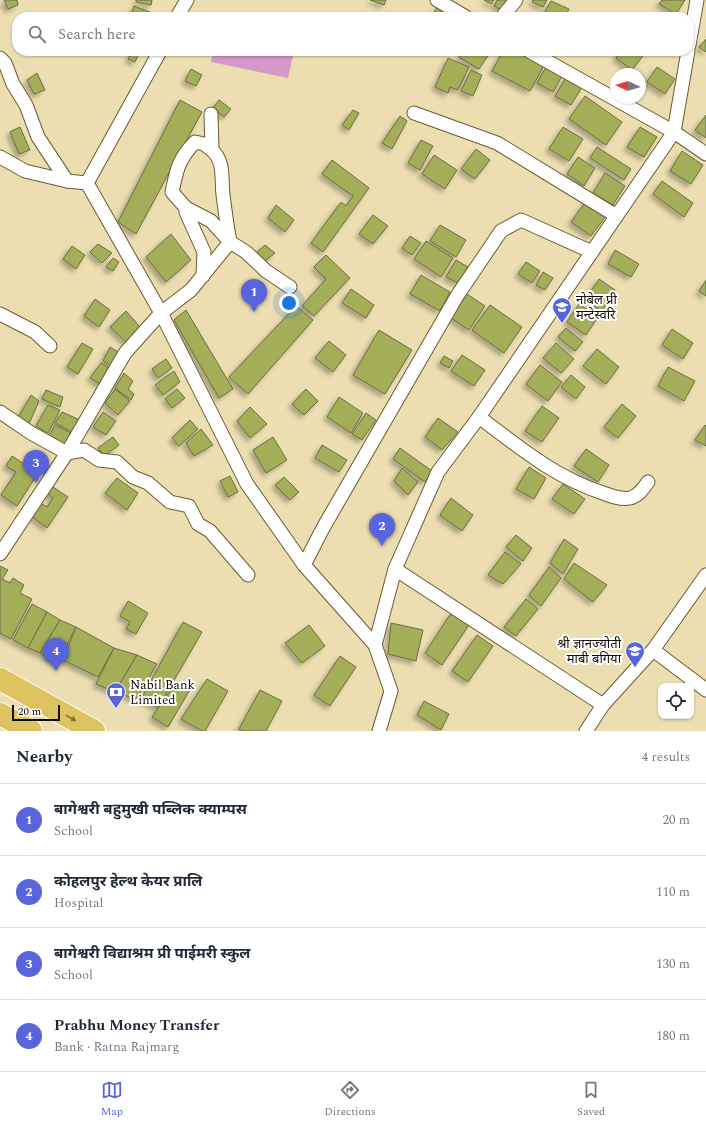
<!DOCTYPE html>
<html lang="en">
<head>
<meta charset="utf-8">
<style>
  :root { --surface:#fff; --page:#f2f2f3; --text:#1f2937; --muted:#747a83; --line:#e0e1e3; --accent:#5764db }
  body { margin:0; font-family:Spectral,"Noto Sans Devanagari",serif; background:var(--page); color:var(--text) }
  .controls { position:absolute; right:12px; bottom:12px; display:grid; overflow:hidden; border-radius:8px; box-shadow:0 1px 3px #0004 }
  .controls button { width:36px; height:36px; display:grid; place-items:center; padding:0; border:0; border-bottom:1px solid var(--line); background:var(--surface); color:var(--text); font:20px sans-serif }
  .compass { position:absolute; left:610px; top:68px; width:36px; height:36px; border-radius:50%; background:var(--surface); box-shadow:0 1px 3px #0004; rotate:274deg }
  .scale { position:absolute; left:12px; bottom:10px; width:48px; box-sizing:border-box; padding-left:4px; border:2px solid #110c00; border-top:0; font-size:11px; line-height:14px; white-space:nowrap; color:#110c00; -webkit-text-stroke:3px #fff; paint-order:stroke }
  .you { position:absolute; left:289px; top:303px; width:14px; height:14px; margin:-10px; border:3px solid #fff; border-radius:50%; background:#1a73e8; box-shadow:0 0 0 6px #1a73e833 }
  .badge { display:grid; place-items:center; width:26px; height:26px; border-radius:50%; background:var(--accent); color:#fff; font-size:13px; font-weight:700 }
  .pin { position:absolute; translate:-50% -33px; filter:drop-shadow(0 1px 2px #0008) }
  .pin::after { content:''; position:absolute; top:21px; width:14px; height:12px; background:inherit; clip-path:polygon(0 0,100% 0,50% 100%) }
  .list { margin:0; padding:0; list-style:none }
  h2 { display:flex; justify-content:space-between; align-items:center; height:52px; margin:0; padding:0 16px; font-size:17px }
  h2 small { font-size:13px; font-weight:400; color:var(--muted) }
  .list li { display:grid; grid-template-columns:26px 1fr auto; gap:12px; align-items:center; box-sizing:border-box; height:72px; padding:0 16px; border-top:1px solid var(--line) }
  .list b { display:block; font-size:15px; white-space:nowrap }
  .list p { margin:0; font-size:13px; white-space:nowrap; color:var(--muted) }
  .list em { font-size:13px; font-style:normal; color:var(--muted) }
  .icon { flex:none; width:22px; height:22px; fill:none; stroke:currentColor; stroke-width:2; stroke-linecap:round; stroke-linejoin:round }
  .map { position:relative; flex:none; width:706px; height:731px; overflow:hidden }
  .search { position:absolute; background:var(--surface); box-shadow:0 1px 3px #0004; left:12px; right:12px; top:12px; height:44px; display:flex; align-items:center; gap:10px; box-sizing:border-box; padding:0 14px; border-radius:16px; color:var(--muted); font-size:15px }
  .sheet { height:340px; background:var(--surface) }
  nav { display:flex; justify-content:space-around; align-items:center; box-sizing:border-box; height:56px; border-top:1px solid var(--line); background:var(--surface); font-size:11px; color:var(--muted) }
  nav a { display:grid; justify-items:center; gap:2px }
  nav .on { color:var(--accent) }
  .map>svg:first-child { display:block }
  .green { fill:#d598c9 }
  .building { fill:#a4ad59; stroke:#696e43; filter:url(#shadow) }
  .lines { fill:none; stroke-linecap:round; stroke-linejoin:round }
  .minor-casing { stroke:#685c32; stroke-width:15 }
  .trunk-casing { stroke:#fff; stroke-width:24 }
  .minor { stroke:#fff; stroke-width:13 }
  .trunk { stroke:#dec460; stroke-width:22 }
  .oneway { fill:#827135 }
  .labels { text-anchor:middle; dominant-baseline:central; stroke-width:4; stroke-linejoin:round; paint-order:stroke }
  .poi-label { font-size:13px; fill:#110c00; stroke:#fff; text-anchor:start }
</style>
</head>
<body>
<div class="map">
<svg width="706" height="731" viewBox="0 0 706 731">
  <defs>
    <filter id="shadow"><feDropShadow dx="-3.5" dy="3.5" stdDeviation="2" flood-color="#0004"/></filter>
  </defs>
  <rect width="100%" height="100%" fill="#ecdeb0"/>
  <path class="green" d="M213,51h81l-6,27 -77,-16z"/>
  <g class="building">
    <path d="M4,0h13l1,5 -10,4z"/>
    <path d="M136,0h16l-1,5 -15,-3z"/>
    <path d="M370,0h16l-2,5z"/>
    <path d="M484,0h10l-3,4z"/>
    <path d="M497,0h13l-6,11 -10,-5z"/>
    <path d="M533,0h14l-4,7 -11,-5z"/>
    <path d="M662,0h23l-9,14 -17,-10z"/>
    <path d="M551,1l18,8 -4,8h-23z"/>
    <path d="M134,6l16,6 -2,5h-18z"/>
    <path d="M437,7l13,7 -2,3h-16z"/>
    <path d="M706,39v13l-7,-5z"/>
    <path d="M133,51h7l-5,11 -7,-3z"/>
    <path d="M463,51h28l-12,18 -20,-12z"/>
    <path d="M503,51h18l24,13 -15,27 -38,-20z"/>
    <path d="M620,51h23l2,2 -13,17 -16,-12z"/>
    <path d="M448,58l21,9 -11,23 -8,-3 -2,6 -13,-6z"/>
    <path d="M546,67l16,9 -9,16 -16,-9z"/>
    <path d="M657,67l18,12 -10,15 -18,-12z"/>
    <path d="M191,69l11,6 -6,11 -11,-5z"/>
    <path d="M471,70l11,5 -9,21 -12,-5z"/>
    <path d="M37,73l8,17 -11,4 -7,-14z"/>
    <path d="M568,74l16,10 -13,21 -16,-9z"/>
    <path d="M585,96l37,26 -16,23 -37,-26z"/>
    <path d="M180,100l22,12 -66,122 -18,-12z"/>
    <path d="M219,100l12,9 -7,8 -11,-9z"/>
    <path d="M353,110l6,3 -10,17 -7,-5z"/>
    <path d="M706,115v23l-11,-8z"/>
    <path d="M400,116l7,5 -15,28 -10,-6z"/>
    <path d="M20,127l10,23 -11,4 -9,-22z"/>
    <path d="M563,127l20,12 -14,22 -20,-12z"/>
    <path d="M640,127l17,10 -13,20 -17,-10z"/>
    <path d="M421,140l12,6 -13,24 -12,-7z"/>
    <path d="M597,147l34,22 -7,11 -34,-22z"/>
    <path d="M476,149l14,11 -15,19 -14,-10z"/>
    <path d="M682,151l21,14 -12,19 -21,-13z"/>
    <path d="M434,155l23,15 -12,19 -23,-15z"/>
    <path d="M578,157l17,11 -11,18 -17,-12z"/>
    <path d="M332,160l37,28 -46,64 -12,-9 30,-41 5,4 7,-10 -31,-22z"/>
    <path d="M605,173l20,13 -12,19 -20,-12z"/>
    <path d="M662,181l31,22 -9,14 -31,-23z"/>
    <path d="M586,201l20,15 -15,20 -20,-14z"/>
    <path d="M276,205l18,15 -9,12 -17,-14z"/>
    <path d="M373,215l15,11 -15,18 -14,-10z"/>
    <path d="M440,225l26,15 -10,17 -26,-16z"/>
    <path d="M171,234l20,26 -25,22 -20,-25z"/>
    <path d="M410,236l11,7 -9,12 -10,-7z"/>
    <path d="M426,241l27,17 -12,19 -27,-18z"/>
    <path d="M98,244l14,9 -10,10 -12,-11z"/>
    <path d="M265,245l10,8 -10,8 -9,-8z"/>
    <path d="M72,246l13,9 -9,14 -13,-10z"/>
    <path d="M615,250l24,14 -8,13 -23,-13z"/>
    <path d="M326,255l24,23 -36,38 -12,-10 24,-27 -12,-12z"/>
    <path d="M113,258l6,4 -6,9 -7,-4z"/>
    <path d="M456,260l12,7 -10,16 -12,-6z"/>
    <path d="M526,262l14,9 -8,12 -14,-9z"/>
    <path d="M543,272l10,6 -8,12 -9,-5z"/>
    <path d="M421,275l29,17 -10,19 -30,-17z"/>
    <path d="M599,279l16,11 -13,21 -17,-11z"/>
    <path d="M706,280v16l-7,-5z"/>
    <path d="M351,289l23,16 -8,13 -24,-15z"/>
    <path d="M467,294l18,12 -16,24 -18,-12z"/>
    <path d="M95,299l15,11 -11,17 -15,-11z"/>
    <path d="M579,304l19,13 -12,18 -19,-13z"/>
    <path d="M490,305l32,22 -18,26 -32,-23z"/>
    <path d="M296,306l17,14 -65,74 -19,-17z"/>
    <path d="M186,310l47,79 -14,9 -45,-78z"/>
    <path d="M126,311l15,17 -14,15 -17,-16z"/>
    <path d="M566,328l17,14 -8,9 -17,-14z"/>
    <path d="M672,329l21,14 -10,16 -21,-14z"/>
    <path d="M379,330l33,20 -27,44 -32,-19z"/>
    <path d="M329,341l17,14 -13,17 -18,-14z"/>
    <path d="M82,343l11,6 -15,25 -11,-7z"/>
    <path d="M556,343l18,16 -13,14 -18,-15z"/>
    <path d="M110,347l10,6 -8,14 -9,-6z"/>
    <path d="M597,349l22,18 -13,17 -23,-18z"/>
    <path d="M462,355l23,15 -11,16 -23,-15z"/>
    <path d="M444,356l9,5 -4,7 -9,-5z"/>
    <path d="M166,359l6,9 -14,10 -6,-9z"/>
    <path d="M101,363l10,6 -9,16 -12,-7z"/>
    <path d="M540,365l22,17 -14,19 -22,-17z"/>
    <path d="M668,367l27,14 -11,20 -26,-15z"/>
    <path d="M174,371l6,11 -17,13 -8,-10z"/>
    <path d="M124,373l9,8 -5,8 6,5 -3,6 -16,-12z"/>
    <path d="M571,375l14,12 -9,12 -15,-12z"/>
    <path d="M115,389l15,12 -12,14 -13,-12z"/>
    <path d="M177,389l8,9 -13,10 -7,-9z"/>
    <path d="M306,389l12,12 -14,14 -12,-11z"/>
    <path d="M46,390l17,7 -3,10 -18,-8z"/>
    <path d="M31,395l8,6 -10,23 -11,-6z"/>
    <path d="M339,397l24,16 -12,20 -24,-16z"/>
    <path d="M622,404l14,12 -18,22 -14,-11z"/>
    <path d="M48,405l12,5 -12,23 -12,-7z"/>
    <path d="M542,406l17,12 -17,24 -17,-11z"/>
    <path d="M250,407l17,17 -17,14 -13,-17z"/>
    <path d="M62,412l18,8 -8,12 -17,-9z"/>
    <path d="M103,412l13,9 -10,14 -13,-8z"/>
    <path d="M366,413l10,7 -14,20 -10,-6z"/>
    <path d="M438,418l20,14 -16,18 -17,-13z"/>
    <path d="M190,420l8,9 -19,17 -7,-8z"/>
    <path d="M55,425l16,8 -6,14 -17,-9z"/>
    <path d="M705,425l1,1v20l-11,-6z"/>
    <path d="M201,429l12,16 -19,11 -8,-13z"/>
    <path d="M113,437l6,8 -15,11 -6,-8z"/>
    <path d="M273,437l14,23 -21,13 -13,-23z"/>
    <path d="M322,445l25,15 -8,12 -24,-14z"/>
    <path d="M400,448l32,23 -7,11 -32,-23z"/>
    <path d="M586,449l23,16 -11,17 -24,-16z"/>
    <path d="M12,456l26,17 -21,33 -16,-11 15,-23 -10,-6z"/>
    <path d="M529,467l17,11 -12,21 -18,-10z"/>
    <path d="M402,468l16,14 -10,13 -14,-14z"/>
    <path d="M230,476l8,16 -10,5 -8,-16z"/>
    <path d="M284,477l15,15 -9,8 -15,-15z"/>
    <path d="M117,478l21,15 -11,17 -22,-17z"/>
    <path d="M563,484l22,15 -11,15 -22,-15z"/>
    <path d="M50,485l18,12 -21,31 -17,-13 9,-13 8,5 6,-9 -8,-6z"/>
    <path d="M451,498l22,17 -11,16 -22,-16z"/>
    <path d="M516,535l16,13 -9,13 -17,-14z"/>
    <path d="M564,539l14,10 -15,25 -13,-11z"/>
    <path d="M505,552l16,12 -18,20 -15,-9z"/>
    <path d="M574,563l33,22 -14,17 -29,-23z"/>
    <path d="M0,566l8,4 -6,9 8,4 3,-5 11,7 -4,8 12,6 -21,40 -11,-6z"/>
    <path d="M549,567l12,11 -20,28 -12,-11z"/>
    <path d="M526,599l12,10 -22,27 -12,-9z"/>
    <path d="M128,601l20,12 -12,21 -10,-5 4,-7 -10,-6z"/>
    <path d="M32,604l15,8 -19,36 -15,-8z"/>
    <path d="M47,612l13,8 -20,33 -12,-5z"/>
    <path d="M451,613l18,12 -27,40 -17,-12z"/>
    <path d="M60,620l16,7 -19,37 -17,-11z"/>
    <path d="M183,622l19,10 -44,76 -17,-9z"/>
    <path d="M391,623l32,7 -7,31 -28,-7z"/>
    <path d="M309,625l16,21 -23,17 -17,-20z"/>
    <path d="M76,627l38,21 -16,29 -35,-17z"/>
    <path d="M477,635l16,11 -25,36 -16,-11z"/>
    <path d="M114,648l23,7 -22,37 -19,-8z"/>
    <path d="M137,655l20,9 -21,35 -21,-7z"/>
    <path d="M340,656l16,11 -26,39 -16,-11z"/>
    <path d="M207,679l21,12 -23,40h-3l-21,-12z"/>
    <path d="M177,681l14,7 -23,39 -16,-10z"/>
    <path d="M260,690l22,11 -16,30h-23l-4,-2z"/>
    <path d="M424,701l25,13 -8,16 -24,-15z"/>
  </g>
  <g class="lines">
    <defs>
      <g id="minor">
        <path d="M437,0l29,17"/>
        <path d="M177,17l10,-17"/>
        <path d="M502,17l14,-17"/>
        <path d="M689,45l8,-45"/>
        <path d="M688,51l-14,81 32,22"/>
        <path d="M0,58l5,5 8,21 13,21 12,32 29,44"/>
        <path d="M414,113l83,30 118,72"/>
        <path d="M211,114l1,36c13,12 9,29 11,45 2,15 4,31 7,47"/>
        <path d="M212,150l-8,-6 -9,-2c-17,18 -18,27 -23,50l14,16 25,13 19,21"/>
        <path d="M0,157l25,14 42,10 20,2 74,130 86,171 57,81 71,80 16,46 -12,40"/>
        <path d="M87,183l73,-132"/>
        <path d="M186,208v4l18,40 -1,24"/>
        <path d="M0,314l35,18 15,14"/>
        <path d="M0,412l31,21 36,20 17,-3 15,10 18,2 16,15 15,6 22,19 19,4 9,18 12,7 38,44"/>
        <path d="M479,417c40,30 75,60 124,76 8,3 18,7 27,5 8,-2 13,-9 18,-16"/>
        <path d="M0,554l67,-101 58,-100 36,-40 30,-23 39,-48 16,10 20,19 24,16"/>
        <path d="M304,565l19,-37 134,-232 44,-65 20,-11 71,32"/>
        <path d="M395,569l208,136 50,-55 53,-75"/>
        <path d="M375,645l20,-76 43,-97 41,-55 195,-285 -145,-81"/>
        <path d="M653,650l53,40"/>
        <path d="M586,731l17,-26"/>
      </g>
      <g id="trunk">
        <path d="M0,679l94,52"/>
        <path d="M0,714l31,17"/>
      </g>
    </defs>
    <use href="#minor" class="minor-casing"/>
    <use href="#trunk" class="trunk-casing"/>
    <use href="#minor" class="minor"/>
    <use href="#trunk" class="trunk"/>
  </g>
  <defs><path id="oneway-solid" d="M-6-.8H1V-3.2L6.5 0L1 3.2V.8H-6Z"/></defs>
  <use class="oneway" href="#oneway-solid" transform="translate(71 718) rotate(29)"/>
  <defs>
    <symbol id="school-pin" viewBox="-11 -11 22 30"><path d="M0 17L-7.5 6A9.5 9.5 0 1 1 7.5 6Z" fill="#5764db" stroke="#fff"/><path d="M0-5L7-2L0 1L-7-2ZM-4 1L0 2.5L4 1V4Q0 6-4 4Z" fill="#fff"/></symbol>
    <symbol id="bank-pin" viewBox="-11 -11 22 30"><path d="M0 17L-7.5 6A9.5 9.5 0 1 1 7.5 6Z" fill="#5764db" stroke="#fff"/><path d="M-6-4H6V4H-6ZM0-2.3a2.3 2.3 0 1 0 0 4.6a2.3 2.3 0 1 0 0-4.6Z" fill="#fff"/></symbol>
  </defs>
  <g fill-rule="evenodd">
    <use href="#school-pin" x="551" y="296" width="22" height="30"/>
    <use href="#school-pin" x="624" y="640" width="22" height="30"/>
    <use href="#bank-pin" x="105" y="681" width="22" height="30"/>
  </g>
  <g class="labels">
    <g class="poi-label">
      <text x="576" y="300">नोबेल प्री<tspan x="576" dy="15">मन्टेस्वरि</tspan></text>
      <text x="621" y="644" text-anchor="end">श्री ज्ञानज्योती<tspan x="621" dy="15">माबी बगिया</tspan></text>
      <text x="130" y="685">Nabil Bank<tspan x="130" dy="15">Limited</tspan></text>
    </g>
  </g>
</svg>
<div class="controls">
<button><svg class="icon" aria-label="locate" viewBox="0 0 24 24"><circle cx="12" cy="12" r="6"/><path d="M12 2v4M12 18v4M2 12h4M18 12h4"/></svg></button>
</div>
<svg class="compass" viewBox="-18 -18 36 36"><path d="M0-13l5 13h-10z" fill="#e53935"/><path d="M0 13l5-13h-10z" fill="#747a83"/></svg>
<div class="scale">20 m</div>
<div class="you"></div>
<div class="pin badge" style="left:254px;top:312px">1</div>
<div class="pin badge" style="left:382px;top:546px">2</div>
<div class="pin badge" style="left:36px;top:483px">3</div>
<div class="pin badge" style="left:56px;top:671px">4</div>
<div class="search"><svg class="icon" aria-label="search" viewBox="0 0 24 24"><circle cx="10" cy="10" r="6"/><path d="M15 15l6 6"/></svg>Search here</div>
</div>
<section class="sheet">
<h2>Nearby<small>4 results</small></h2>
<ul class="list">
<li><span class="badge">1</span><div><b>बागेश्वरी बहुमुखी पब्लिक क्याम्पस</b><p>School</p></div><em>20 m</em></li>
<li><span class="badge">2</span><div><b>कोहलपुर हेल्थ केयर प्रालि</b><p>Hospital</p></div><em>110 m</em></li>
<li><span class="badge">3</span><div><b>बागेश्वरी विद्याश्रम प्री पाईमरी स्कुल</b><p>School</p></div><em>130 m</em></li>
<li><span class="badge">4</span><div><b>Prabhu Money Transfer</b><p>Bank · Ratna Rajmarg</p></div><em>180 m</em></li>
</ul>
</section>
<nav>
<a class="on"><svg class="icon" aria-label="map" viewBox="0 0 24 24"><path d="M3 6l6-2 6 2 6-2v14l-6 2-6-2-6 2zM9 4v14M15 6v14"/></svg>Map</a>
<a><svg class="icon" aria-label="directions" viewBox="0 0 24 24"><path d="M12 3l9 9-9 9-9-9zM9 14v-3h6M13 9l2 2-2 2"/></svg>Directions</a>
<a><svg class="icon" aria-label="saved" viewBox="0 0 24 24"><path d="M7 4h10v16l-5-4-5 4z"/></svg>Saved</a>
</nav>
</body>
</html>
